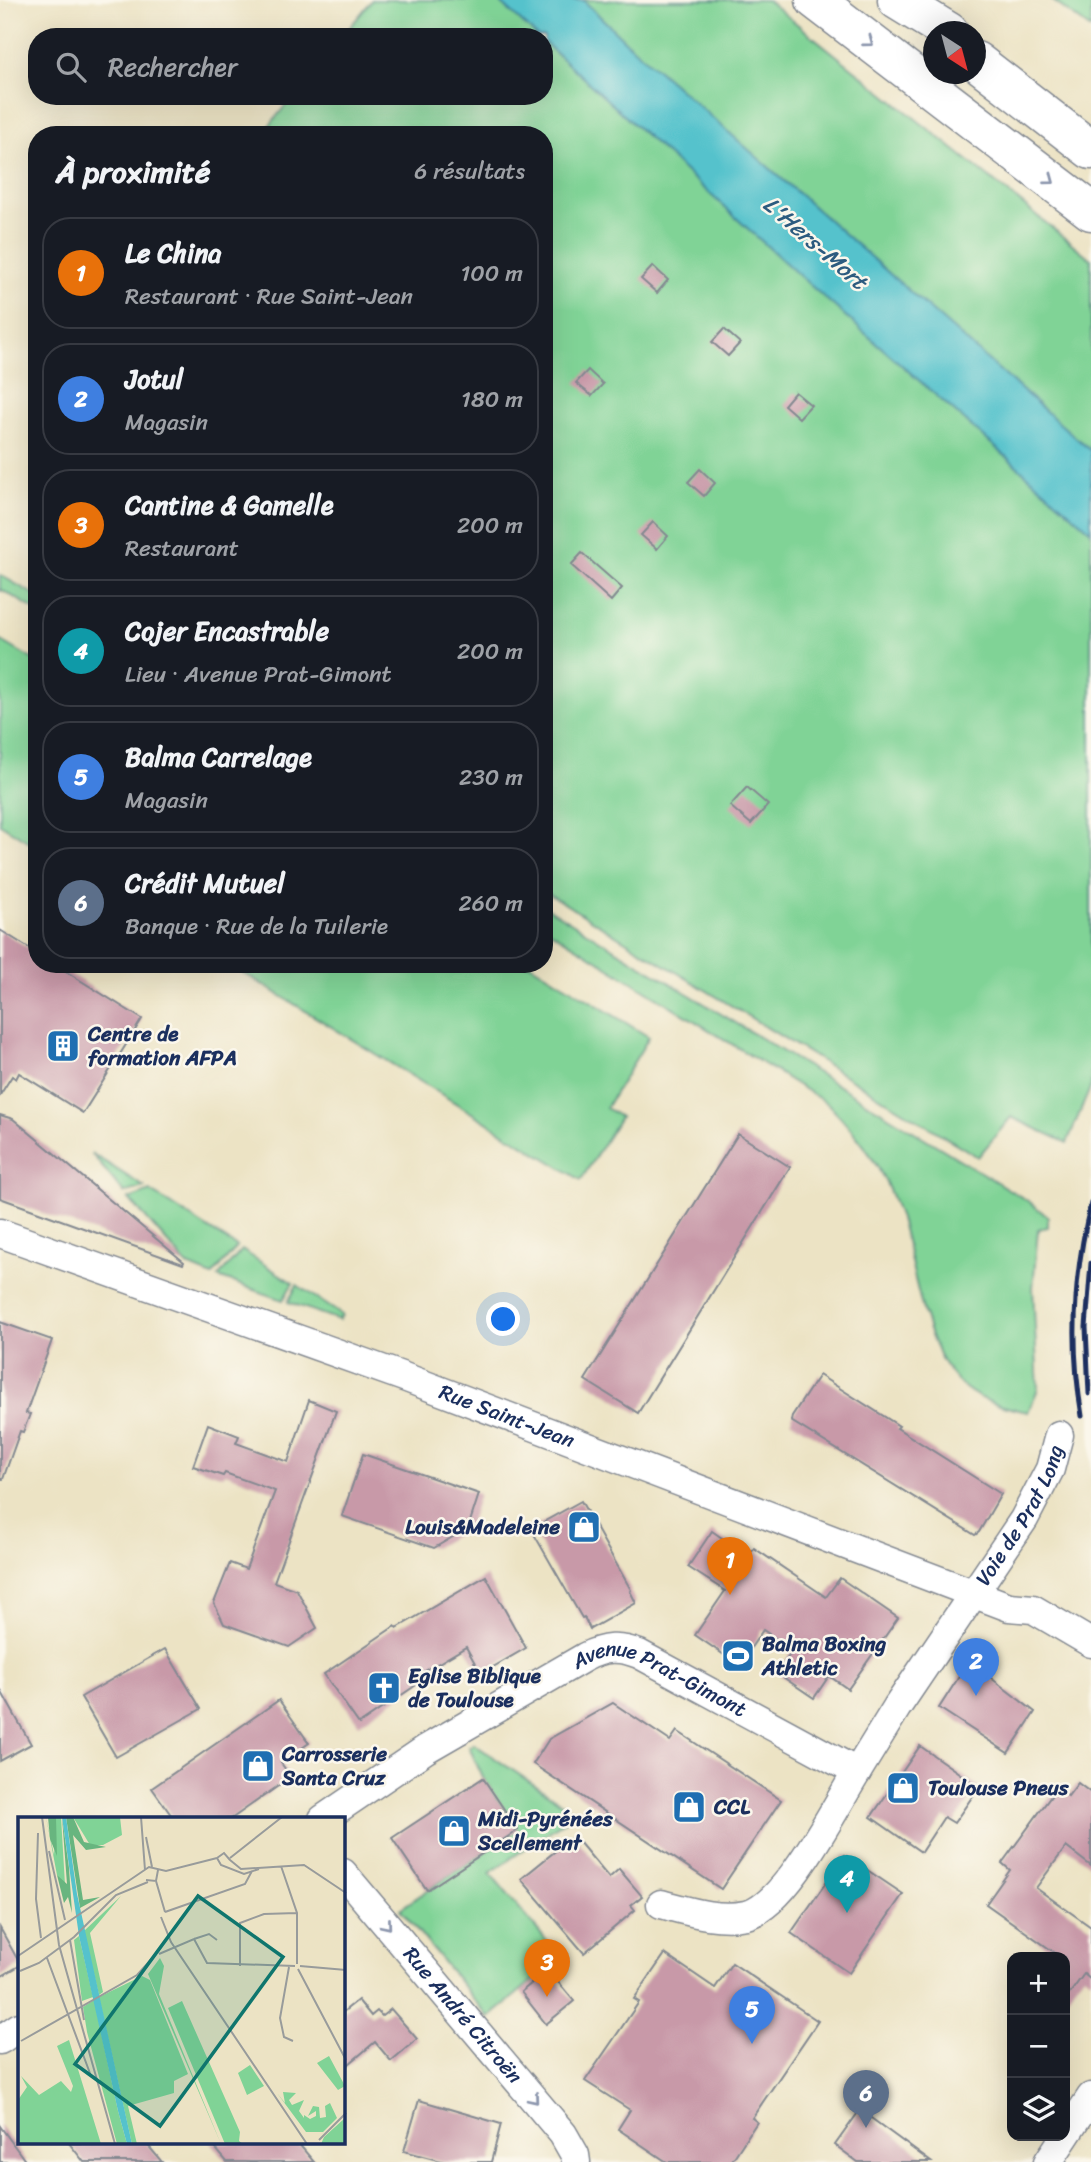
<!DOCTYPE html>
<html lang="fr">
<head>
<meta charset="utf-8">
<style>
  :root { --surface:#171b24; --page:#242831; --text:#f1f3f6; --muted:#9ea1a6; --line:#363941; --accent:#ea580c }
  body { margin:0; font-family:Sriracha,sans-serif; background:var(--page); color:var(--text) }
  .controls { position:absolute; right:21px; bottom:21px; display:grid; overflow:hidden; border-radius:14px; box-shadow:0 7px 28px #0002 }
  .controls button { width:63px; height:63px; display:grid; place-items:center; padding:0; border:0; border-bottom:2px solid var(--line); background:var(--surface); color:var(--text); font:35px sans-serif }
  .compass { position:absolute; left:923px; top:21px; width:63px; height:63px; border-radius:50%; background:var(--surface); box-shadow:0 7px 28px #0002; rotate:144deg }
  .you { position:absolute; left:504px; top:1320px; width:24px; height:24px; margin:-18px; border:5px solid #fff; border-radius:50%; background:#1a73e8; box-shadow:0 0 0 10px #1a73e833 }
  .badge { display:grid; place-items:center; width:46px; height:46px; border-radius:50%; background:var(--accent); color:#fff; font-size:23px; font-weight:700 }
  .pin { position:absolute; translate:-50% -58px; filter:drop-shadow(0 2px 4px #0008) }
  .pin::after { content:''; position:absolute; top:37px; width:24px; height:21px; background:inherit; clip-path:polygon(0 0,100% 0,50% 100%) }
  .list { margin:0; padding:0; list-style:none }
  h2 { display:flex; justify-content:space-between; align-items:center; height:91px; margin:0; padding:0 28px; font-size:30px }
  h2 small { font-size:23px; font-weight:400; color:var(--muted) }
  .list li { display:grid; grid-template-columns:46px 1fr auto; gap:21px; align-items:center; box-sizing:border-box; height:112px; margin:0 14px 14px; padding:0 14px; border:2px solid var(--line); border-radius:28px }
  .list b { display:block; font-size:26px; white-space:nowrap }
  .list p { margin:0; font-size:23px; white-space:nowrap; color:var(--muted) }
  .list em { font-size:23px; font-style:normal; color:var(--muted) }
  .icon { flex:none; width:38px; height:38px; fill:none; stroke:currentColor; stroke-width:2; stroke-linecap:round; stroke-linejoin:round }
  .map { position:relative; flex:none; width:1091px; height:2162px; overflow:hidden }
  .search { position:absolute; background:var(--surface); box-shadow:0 7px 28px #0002; left:28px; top:28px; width:525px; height:77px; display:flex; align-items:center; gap:18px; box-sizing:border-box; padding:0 24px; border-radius:28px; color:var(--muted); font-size:26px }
  .panel { position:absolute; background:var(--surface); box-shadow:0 7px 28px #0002; left:28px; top:126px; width:525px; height:847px; border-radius:28px }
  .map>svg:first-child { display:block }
  .green { fill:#80d396; stroke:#4e817a; stroke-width:2 }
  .water { fill:#55c2cc; stroke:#387895; stroke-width:2 }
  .building { fill:#c899a8 }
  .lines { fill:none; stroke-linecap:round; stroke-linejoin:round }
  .minor-casing { stroke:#848991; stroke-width:31 }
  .highway-casing { stroke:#848991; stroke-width:41 }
  .minor { stroke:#fff; stroke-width:28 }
  .highway { stroke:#fff; stroke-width:38 }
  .rail { stroke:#1b2f5e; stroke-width:5 }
  .oneway { stroke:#8d97ae }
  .labels { text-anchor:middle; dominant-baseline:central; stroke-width:5; stroke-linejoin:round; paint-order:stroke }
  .poi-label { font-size:21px; font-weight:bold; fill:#1b2f5e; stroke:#fbf7ec; text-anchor:start }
  .street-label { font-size:21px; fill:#1b2f5e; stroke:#fbf7ec }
  .water-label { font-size:23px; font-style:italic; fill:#2c5b7f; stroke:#fbf7ec }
  .inset-road { fill:none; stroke:#989b9b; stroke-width:2 }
  .view { fill:#0f766e; fill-opacity:0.15; stroke:#0f766e; stroke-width:3.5 }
  .inset-edge { fill:none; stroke:#1b2f5e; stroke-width:3.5 }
</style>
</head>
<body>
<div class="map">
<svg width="1091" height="2162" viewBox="0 0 1091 2162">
  <rect width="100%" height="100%" fill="#fbf7ec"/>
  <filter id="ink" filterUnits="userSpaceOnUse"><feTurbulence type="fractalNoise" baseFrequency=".0143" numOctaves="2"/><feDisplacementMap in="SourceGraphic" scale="14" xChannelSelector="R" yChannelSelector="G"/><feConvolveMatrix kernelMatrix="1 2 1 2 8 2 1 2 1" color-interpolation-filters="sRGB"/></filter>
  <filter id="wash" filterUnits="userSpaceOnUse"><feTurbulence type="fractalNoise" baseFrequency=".00686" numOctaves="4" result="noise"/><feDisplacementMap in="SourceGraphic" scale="28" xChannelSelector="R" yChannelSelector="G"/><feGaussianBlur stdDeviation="1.57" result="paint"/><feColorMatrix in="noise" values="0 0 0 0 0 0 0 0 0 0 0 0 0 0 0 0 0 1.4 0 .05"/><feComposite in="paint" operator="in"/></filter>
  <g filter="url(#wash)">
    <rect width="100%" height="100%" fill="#ece3c4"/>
    <g class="green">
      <path d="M372,0h126l40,37h-196z"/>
      <path d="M583,0h184l324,259v192l-466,-410z"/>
      <path d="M1052,0h39v29z"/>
      <path d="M544,42l257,235 290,254v555l-24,57 -56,-26 -33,40 -434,-266v-756h-282l31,-39h251z"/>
      <path d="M0,575l37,21v15l-35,-21 -2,1z"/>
      <path d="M0,640l37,22v185l-37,-23z"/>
      <path d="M544,906l487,297 17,14v10l-10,2 -5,59 5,101 -10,23c-23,-5 -46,-10 -64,-25 -43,-34 -48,-125 -67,-177 -15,-44 -37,-73 -69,-106l-284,-177z"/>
      <path d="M229,964h301l119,73 -43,71 14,9 -39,63z"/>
      <path d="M91,1153l53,34 -20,6z"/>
      <path d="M150,1191l87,56 -25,29 -24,-10 -59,-67z"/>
      <path d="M242,1250l51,33 -10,17 -65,-23z"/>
      <path d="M297,1285l45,30 -3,5 -51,-18z"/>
      <path d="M474,1744l102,69 -86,60 70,84 -71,61 -89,-109 117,-79 -34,-52 -14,-31z"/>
    </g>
    <path class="water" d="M498,0h85l42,41 466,410v80l-290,-254 -257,-235v-5h-6z"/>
    <g id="blocks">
      <g class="building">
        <path d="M653,266l15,14 -11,13 -16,-14z"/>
        <path d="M724,329l16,14 -12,13 -16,-14z"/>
        <path d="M588,370l15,14 -11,12 -16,-13z"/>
        <path d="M795,392l16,13 -12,13 -15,-13z"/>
        <path d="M700,469l15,14 -11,13 -16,-14z"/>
        <path d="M653,522l15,14 -11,13 -16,-14z"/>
        <path d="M582,553l40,35 -11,13 -40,-36z"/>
        <path d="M747,787l21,18 -17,19 -21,-18z"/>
        <path d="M0,930l37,23v11h17l88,55 -59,94 -64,-40 -3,6 -4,-3 -12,19z"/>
        <path d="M0,1115l13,4 171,143 -1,2 -183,-66z"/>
        <path d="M738,1134l52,33 -152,246 -53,-33z"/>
        <path d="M0,1322l52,18 -26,73 4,1 -7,18 -3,-1 -17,48h-3z"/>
        <path d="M819,1375l80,51 -2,2 104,66 -22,38 -4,3 -184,-114 1,-5z"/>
        <path d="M309,1400l27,11 -62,171 23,8 20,38 -28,19 -65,-23 -10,-21 16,-40 16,6 29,-78 -50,-18 -2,3 -30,-10 15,-42 31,12 -3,7 52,19z"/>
        <path d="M363,1454l116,40 -11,34 -34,20 -92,-32z"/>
        <path d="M581,1501l50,89 -1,1 6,12 -46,26 -6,-12 -2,1 -51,-89z"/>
        <path d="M712,1531l36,25 6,-8 72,49 14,-19 58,40 -50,71 -19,-13 -15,22 -37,-25 16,-23 -30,-20 -24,35 -44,-30 30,-44 -37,-24z"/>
        <path d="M486,1576l40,72 -45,26 -15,-27 -44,26 3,6 -66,45 -35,-50 71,-48 2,2z"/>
        <path d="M165,1649l36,60 -85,48 -35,-60z"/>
        <path d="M969,1661l66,51 -27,41 -69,-45z"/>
        <path d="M0,1689l31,55 -31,17z"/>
        <path d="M279,1700l30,43 -28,20 10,14 -60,42h-57l-22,-31z"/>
        <path d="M613,1703l57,38 7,-10 104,69 -60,89 -188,-125 16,-25z"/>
        <path d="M920,1746l59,41 -25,36 -10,-6 -23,35 -50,-35z"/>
        <path d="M483,1778l35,52 -91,60 -35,-52z"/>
        <path d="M1078,1783l13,10v73l-25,-19 -30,41 55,39v53l-7,-6 -19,26v-43h-4l-75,-53 24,-34 -8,-7 55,-75 11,8z"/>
        <path d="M574,1836l35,42 10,-9 23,27 -11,9 4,5 -51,43 -63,-74z"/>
        <path d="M845,1855l58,39 -54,79 -58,-40z"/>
        <path d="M0,1928l19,34v4l-19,11z"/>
        <path d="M665,1954l50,34 17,-25 86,58 -66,97 5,4 -26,40h-64l-49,-33 12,-19 -45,-29 54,-79 -5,-3z"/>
        <path d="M548,1970l26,31 -28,23 -25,-32z"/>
        <path d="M358,2000l13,16 6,-5 5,5 9,-7 26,30 -26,22 -16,-19 -32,27v-57z"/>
        <path d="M419,2100l82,24 -10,38h-46l-41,-11z"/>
        <path d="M860,2110l71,52h-73l-23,-17z"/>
        <path d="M0,2126l26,36h-26z"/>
        <path d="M69,2143h77l16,19h-78z"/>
        <path d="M211,2143h87l16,19h-87z"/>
      </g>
    </g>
  </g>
  <g filter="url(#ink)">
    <use href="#blocks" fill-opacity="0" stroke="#848991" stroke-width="2"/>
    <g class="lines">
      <defs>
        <g id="minor">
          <path id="s1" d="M0,1233l404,144 605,230 24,2 58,34"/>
          <path id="s2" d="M323,1819l103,-70 159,-92c19,-10 34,-11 54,-3l218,118 40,-65 127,-188 26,-50 9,-34"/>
          <path id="s3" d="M343,1873l220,261 12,21 1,7"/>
          <path d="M661,1904c27,7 57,17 85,11 40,-9 89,-108 111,-143"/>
          <path d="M0,2040l19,-13"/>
          <path d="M1048,2162l43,-65"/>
        </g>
        <g id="highway">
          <path d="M815,0l276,211"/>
          <path d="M897,0l52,32"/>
          <path d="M976,61l115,89"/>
        </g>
      </defs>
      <use href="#minor" class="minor-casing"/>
      <use href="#highway" class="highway-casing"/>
      <use href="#minor" class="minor"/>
      <use href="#highway" class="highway"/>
      <g class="rail">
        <path d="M1089,1394l-3,-67 5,-64"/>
        <path d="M1082,1416c-12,-70 -8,-144 9,-213"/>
      </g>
    </g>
    <defs><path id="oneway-chevron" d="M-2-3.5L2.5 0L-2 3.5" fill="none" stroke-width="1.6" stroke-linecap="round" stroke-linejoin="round" transform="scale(1.75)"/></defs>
    <g class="oneway">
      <use href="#oneway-chevron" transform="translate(869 42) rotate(37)"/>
      <use href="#oneway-chevron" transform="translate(1050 180) rotate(37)"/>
      <use href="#oneway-chevron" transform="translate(387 1925) rotate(50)"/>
      <use href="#oneway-chevron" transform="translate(534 2099) rotate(50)"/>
    </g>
  </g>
  <defs>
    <symbol id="building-square" viewBox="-11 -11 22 22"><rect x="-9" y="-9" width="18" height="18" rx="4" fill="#1f6fb2" stroke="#fbf7ec"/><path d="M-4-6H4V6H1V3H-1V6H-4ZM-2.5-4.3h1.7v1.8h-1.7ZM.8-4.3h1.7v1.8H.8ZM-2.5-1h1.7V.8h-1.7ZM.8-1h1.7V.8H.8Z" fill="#fff"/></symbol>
    <symbol id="shop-square" viewBox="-11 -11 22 22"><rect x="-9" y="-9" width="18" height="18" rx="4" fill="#1f6fb2" stroke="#fbf7ec"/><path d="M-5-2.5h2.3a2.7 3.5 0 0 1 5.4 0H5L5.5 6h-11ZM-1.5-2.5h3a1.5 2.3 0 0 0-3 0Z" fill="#fff"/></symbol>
    <symbol id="stadium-square" viewBox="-11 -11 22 22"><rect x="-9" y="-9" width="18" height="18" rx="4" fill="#1f6fb2" stroke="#fbf7ec"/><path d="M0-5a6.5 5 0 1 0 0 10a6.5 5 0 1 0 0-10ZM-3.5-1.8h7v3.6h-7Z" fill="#fff"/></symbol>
    <symbol id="church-square" viewBox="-11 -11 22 22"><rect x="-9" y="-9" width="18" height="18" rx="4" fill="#1f6fb2" stroke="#fbf7ec"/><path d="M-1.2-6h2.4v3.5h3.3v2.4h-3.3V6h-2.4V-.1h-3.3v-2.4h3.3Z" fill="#fff"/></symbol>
  </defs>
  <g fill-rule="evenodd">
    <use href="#building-square" x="44" y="1027" width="38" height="38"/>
    <use href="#shop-square" x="565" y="1508" width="38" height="38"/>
    <use href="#stadium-square" x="719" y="1637" width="38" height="38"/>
    <use href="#church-square" x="365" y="1669" width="38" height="38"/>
    <use href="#shop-square" x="239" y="1747" width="38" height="38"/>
    <use href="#shop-square" x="884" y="1769" width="38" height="38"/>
    <use href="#shop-square" x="670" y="1788" width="38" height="38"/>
    <use href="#shop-square" x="435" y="1812" width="38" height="38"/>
  </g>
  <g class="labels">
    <g class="poi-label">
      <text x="88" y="1034">Centre de<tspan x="88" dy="24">formation AFPA</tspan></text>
      <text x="560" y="1527" text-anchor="end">Louis&amp;Madeleine</text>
      <text x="762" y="1644">Balma Boxing<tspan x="762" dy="24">Athletic</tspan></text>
      <text x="408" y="1676">Eglise Biblique<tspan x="408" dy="24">de Toulouse</tspan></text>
      <text x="282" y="1754">Carrosserie<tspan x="282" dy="24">Santa Cruz</tspan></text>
      <text x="928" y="1788">Toulouse Pneus</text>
      <text x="714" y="1807">CCL</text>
      <text x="478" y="1819">Midi-Pyrénées<tspan x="478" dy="24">Scellement</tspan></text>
    </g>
    <g class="street-label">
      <text stroke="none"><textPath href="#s1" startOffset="539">Rue Saint-Jean</textPath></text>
      <text stroke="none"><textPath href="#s2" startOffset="917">Voie de Prat Long</textPath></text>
      <text stroke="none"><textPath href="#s2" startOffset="390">Avenue Prat-Gimont</textPath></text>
      <text stroke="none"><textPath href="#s3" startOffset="186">Rue André Citroën</textPath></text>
    </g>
    <g class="water-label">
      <text transform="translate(815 243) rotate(41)">L'Hers-Mort</text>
    </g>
  </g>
  <g transform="translate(18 1817)">
    <rect width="327" height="327" fill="#ece3c4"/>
    <path d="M28,0l8,38 2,-38h5l4,68 -8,-10zM55,0h47l2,18 -19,10h-13zM103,79l-31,37 13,59 -4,3 -15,-64zM61,119l14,61 -11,4 -8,-61zM142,141l4,8 -5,28 62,150 -73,-170zM124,159l8,4 38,94 -14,7v12l-46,13 9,38h-5l-33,-147zM76,183l24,111 9,33h-10l-30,-112 -4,-25zM164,184l58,131 -1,9 4,3h-18l-57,-136zM51,223l32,104h-83v-44l9,-13 -6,-11 18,19 22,-14 10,11 2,-6 -16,-40zM311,239l16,30 -7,4 -21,-27zM232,248l14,21 -17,9 -9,-22zM265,275l13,1 -7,7 3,5 12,-5 -5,11 5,7v-3l6,4 6,-3v-5l-8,5 5,-10 6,1 1,11 6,-1 -1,-11 5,-3 7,15 -14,14h-17l-29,-39 8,10zM327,301v26h-24l3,-7z" fill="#80d396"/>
    <path d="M30,0h8l1,39 -7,-17zM44,0l7,51 3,45 -4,-16 -4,6 -7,-28 10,9zM48,0h7l11,25 22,5 -20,3 -13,-15 10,65 17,-3 -20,11z" fill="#68b57f"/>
    <path d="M44,0h4l11,77 55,250h-5l-9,-33 -39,-175z" fill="#55c2cc"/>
    <path class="inset-road" d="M24,0l17,128 56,199M123,0l4,53M20,16l-2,66 5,39M128,20l6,30M31,34l16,69M212,41l52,-41M212,43l11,9 63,-4 42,28M212,43l-6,-7 -7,5 4,7 23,9 15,-5M263,49l16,47v51M128,63l10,1 2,-11M138,64l9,31M147,95l80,-28 7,-13M143,100l10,25 136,202M176,122l15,-5 8,6M52,123l14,80M141,137l35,-15 13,24 88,3M0,139l131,-89 17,4 51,-13M29,141l44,118M222,149v-43l24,-9 33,-1M282,149l46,4M271,150l-9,51 4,19 9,4M280,152l48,91M2,154l19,-8 35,-26 42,-42 32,-13M3,224l116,-66 19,-21M301,323l27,-27"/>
    <path class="view" d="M180,79l85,61 -123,169 -85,-62z"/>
    <rect width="327" height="327" class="inset-edge"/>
  </g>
</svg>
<div class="controls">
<button>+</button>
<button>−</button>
<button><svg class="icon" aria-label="layers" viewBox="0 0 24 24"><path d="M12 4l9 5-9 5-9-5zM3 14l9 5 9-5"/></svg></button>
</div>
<svg class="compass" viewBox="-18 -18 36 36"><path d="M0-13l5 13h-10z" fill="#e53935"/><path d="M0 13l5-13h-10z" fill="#9ea1a6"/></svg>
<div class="you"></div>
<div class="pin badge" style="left:730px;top:1595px;background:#e8710a">1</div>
<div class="pin badge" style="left:976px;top:1696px;background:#3f7fe0">2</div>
<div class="pin badge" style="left:547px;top:1997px;background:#e8710a">3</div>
<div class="pin badge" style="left:847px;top:1913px;background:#0f9aa8">4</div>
<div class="pin badge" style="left:752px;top:2044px;background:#3f7fe0">5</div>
<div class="pin badge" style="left:866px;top:2128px;background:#5c6f8a">6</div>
<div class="search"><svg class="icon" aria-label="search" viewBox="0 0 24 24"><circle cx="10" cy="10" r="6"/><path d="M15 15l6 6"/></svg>Rechercher</div>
<section class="panel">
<h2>À proximité<small>6 résultats</small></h2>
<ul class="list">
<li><span class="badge" style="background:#e8710a">1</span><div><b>Le China</b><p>Restaurant · Rue Saint-Jean</p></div><em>100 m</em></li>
<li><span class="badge" style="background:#3f7fe0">2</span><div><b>Jotul</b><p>Magasin</p></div><em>180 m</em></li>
<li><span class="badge" style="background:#e8710a">3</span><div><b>Cantine &amp; Gamelle</b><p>Restaurant</p></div><em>200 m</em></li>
<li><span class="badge" style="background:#0f9aa8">4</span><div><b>Cojer Encastrable</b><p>Lieu · Avenue Prat-Gimont</p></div><em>200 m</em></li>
<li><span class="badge" style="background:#3f7fe0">5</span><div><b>Balma Carrelage</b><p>Magasin</p></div><em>230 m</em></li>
<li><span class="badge" style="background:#5c6f8a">6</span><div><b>Crédit Mutuel</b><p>Banque · Rue de la Tuilerie</p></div><em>260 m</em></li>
</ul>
</section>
</div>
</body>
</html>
